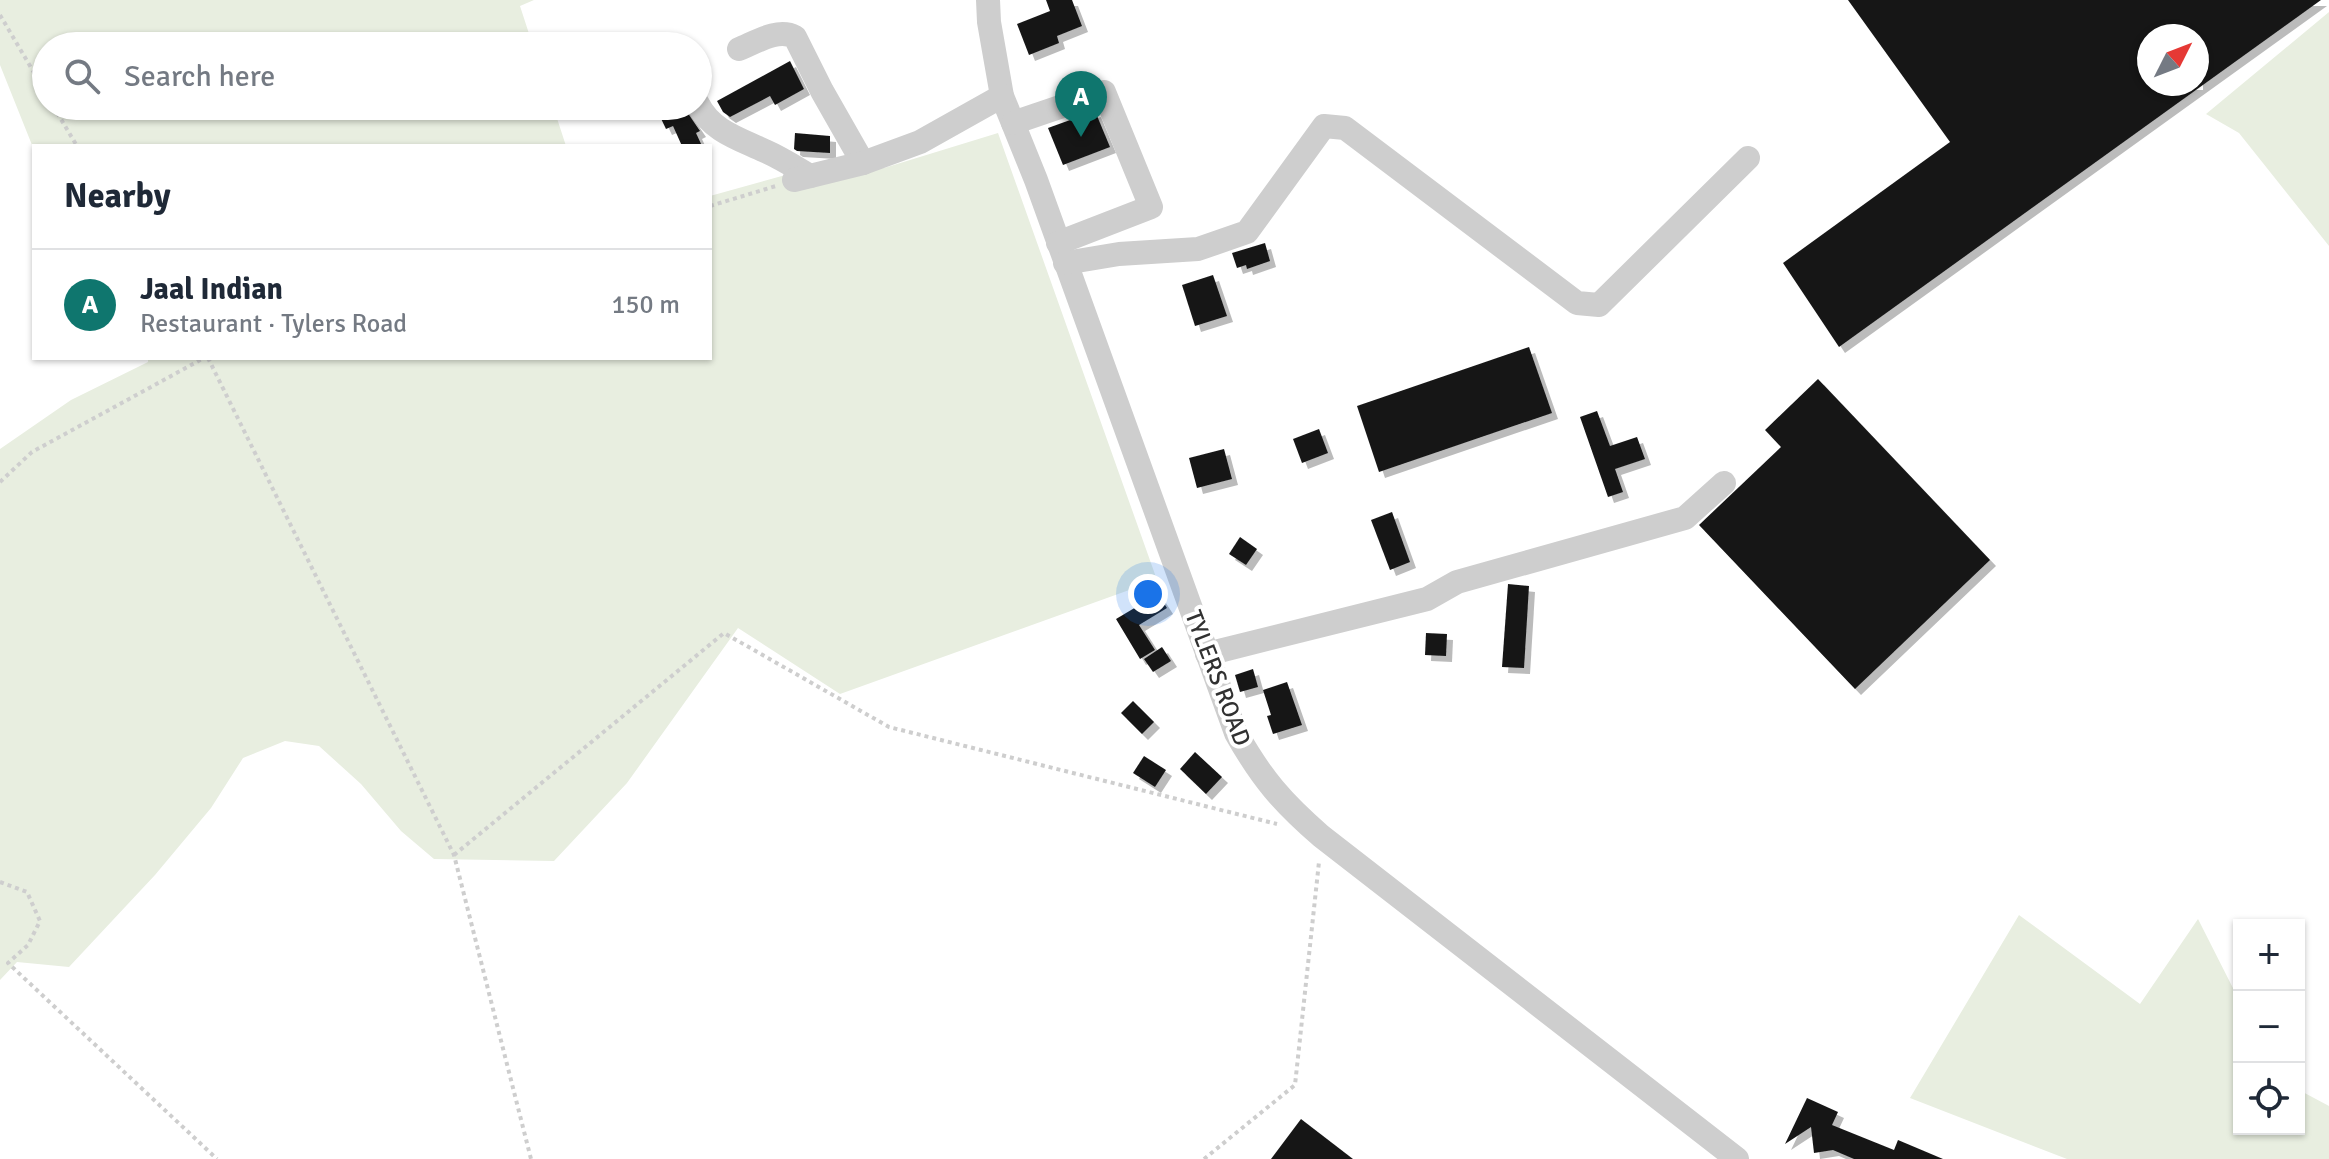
<!DOCTYPE html>
<html lang="en">
<head>
<meta charset="utf-8">
<style>
  :root { --surface:#fff; --page:#f6f6f7; --text:#1f2937; --muted:#747a83; --line:#e0e1e3; --accent:#0f766e }
  body { margin:0; font-family:Signika,sans-serif; background:var(--page); color:var(--text) }
  .controls { position:absolute; right:24px; bottom:24px; display:grid; overflow:hidden; border-radius:0px; box-shadow:0 2px 6px #0004 }
  .controls button { width:72px; height:72px; display:grid; place-items:center; padding:0; border:0; border-bottom:2px solid var(--line); background:var(--surface); color:var(--text); font:40px sans-serif }
  .compass { position:absolute; left:2137px; top:24px; width:72px; height:72px; border-radius:50%; background:var(--surface); box-shadow:0 2px 6px #0004; rotate:48deg }
  .you { position:absolute; left:1148px; top:594px; width:28px; height:28px; margin:-20px; border:6px solid #fff; border-radius:50%; background:#1a73e8; box-shadow:0 0 0 12px #1a73e833 }
  .badge { display:grid; place-items:center; width:52px; height:52px; border-radius:50%; background:var(--accent); color:#fff; font-size:26px; font-weight:700 }
  .pin { position:absolute; translate:-50% -66px; filter:drop-shadow(0 2px 4px #0008) }
  .pin::after { content:''; position:absolute; top:42px; width:28px; height:24px; background:inherit; clip-path:polygon(0 0,100% 0,50% 100%) }
  .list { margin:0; padding:0; list-style:none }
  h2 { display:flex; justify-content:space-between; align-items:center; height:104px; margin:0; padding:0 32px; font-size:34px }
  h2 small { font-size:26px; font-weight:400; color:var(--muted) }
  .list li { display:grid; grid-template-columns:52px 1fr auto; gap:24px; align-items:center; box-sizing:border-box; height:112px; padding:0 32px; border-top:2px solid var(--line) }
  .list b { display:block; font-size:30px; white-space:nowrap }
  .list p { margin:0; font-size:26px; white-space:nowrap; color:var(--muted) }
  .list em { font-size:26px; font-style:normal; color:var(--muted) }
  .icon { flex:none; width:44px; height:44px; fill:none; stroke:currentColor; stroke-width:2; stroke-linecap:round; stroke-linejoin:round }
  .map { position:relative; flex:none; width:2329px; height:1159px; overflow:hidden }
  .search { position:absolute; background:var(--surface); box-shadow:0 2px 6px #0004; left:32px; top:32px; width:680px; height:88px; display:flex; align-items:center; gap:20px; box-sizing:border-box; padding:0 28px; border-radius:44px; color:var(--muted); font-size:30px }
  .panel { position:absolute; background:var(--surface); box-shadow:0 2px 6px #0004; left:32px; top:144px; width:680px; height:216px; border-radius:0px }
  .map>svg:first-child { display:block }
  .green { fill:#e8eee0 }
  .building { fill:#181818; fill-rule:evenodd; filter:url(#shadow) }
  .lines { fill:none; stroke-linecap:round; stroke-linejoin:round }
  .path { stroke:#cecece; stroke-width:4; stroke-dasharray:4 4; stroke-linecap:butt }
  .minor { stroke:#cecece; stroke-width:24 }
  .labels { text-anchor:middle; dominant-baseline:central; stroke-width:8; stroke-linejoin:round; paint-order:stroke }
  .street-label { font-size:24px; fill:#313131; stroke:#fff }
</style>
</head>
<body>
<div class="map">
<svg width="2329" height="1159" viewBox="0 0 2329 1159">
  <defs>
    <filter id="shadow"><feDropShadow dx="6" dy="6" stdDeviation="0" flood-color="#0004"/></filter>
  </defs>
  <rect width="100%" height="100%" fill="#fff"/>
  <g class="green">
    <path d="M0,0h534l-14,6 13,40h-487v60h507l13,40h-532v4l-34,-85z"/>
    <path d="M2329,12v234l-90,-113 -33,-19z"/>
    <path d="M998,133l159,447 -317,114 -102,-66 -111,155 -73,78 -120,-2 -33,-28 -40,-47 -42,-38 -34,-5 -42,17 -32,50 -56,67 -86,92 -52,-5 -17,18v-531l71,-49 77,-38v-4h562v-162l162,-45 12,17z"/>
    <path d="M2019,915l121,89 58,-85 41,81v129h60v-39l30,16v53h-262l-157,-61z"/>
  </g>
  <g class="building">
    <path d="M1046,0h26l10,26 -25,10 2,7 -30,12 -12,-31 33,-13z"/>
    <path d="M1848,0h473l-482,347 -56,-84 167,-121zM2149,36h48v48h-48z"/>
    <path d="M790,61l14,28 -29,16 -5,-9 -40,21 -7,-5 -6,-11z"/>
    <path d="M655,106h28l17,25 -4,2 6,13h-20l-9,-20 -7,3z"/>
    <path d="M1095,111l15,36 -47,18 -15,-37z"/>
    <path d="M795,133l35,3v17l-33,-2 -3,-2z"/>
    <path d="M1265,243l5,18 -23,8 -1,-4 -9,3 -5,-15z"/>
    <path d="M1213,275l14,41 -32,10 -13,-41z"/>
    <path d="M1529,347l23,66 -173,59 -22,-66z"/>
    <path d="M1818,379l172,181 -135,129 -156,-164 82,-78 -16,-17z"/>
    <path d="M1597,411l13,35 27,-9 8,22 -30,10 8,23 -15,5 -28,-80z"/>
    <path d="M1319,429l9,24 -26,10 -9,-24z"/>
    <path d="M1224,449l8,30 -35,9 -8,-30z"/>
    <path d="M1392,512l18,50 -20,8 -19,-50z"/>
    <path d="M1240,537l17,12 -11,16 -17,-11z"/>
    <path d="M1508,584l21,2 -5,82 -22,-1z"/>
    <path d="M1158,594l9,14 -28,17 16,25 -15,9 -24,-40z"/>
    <path d="M1426,633l21,1 -1,22 -21,-1z"/>
    <path d="M1162,647l9,14 -18,11 -9,-13z"/>
    <path d="M1253,669l5,18 -18,5 -5,-17z"/>
    <path d="M1287,682l15,43 -29,9 -6,-18 4,-1 -8,-25z"/>
    <path d="M1133,701l21,21 -12,12 -21,-21z"/>
    <path d="M1195,752l27,25 -16,17 -26,-25z"/>
    <path d="M1144,756l22,14 -11,17 -22,-14z"/>
    <path d="M1807,1098l31,14 -6,13 62,25 4,-10 45,19h-89l-21,-9 -19,3 -3,-26 -26,17z"/>
    <path d="M1301,1119l52,40h-82z"/>
  </g>
  <g class="lines">
    <g class="path">
      <path d="M0,15l46,78"/>
      <path d="M53,106l24,40"/>
      <path d="M710,206l66,-20"/>
      <path d="M208,358l246,497 77,304"/>
      <path d="M0,482l32,-30 172,-94"/>
      <path d="M454,855l270,-222 165,94 388,97"/>
      <path d="M0,882l27,10 13,29 -12,24 -20,18 209,196"/>
      <path d="M1204,1159l91,-74 24,-223"/>
    </g>
    <g class="minor">
      <path d="M988,0l1,22 13,74 34,84 200,553c26,46 46,69 85,103l416,323"/>
      <path d="M739,49c17,-7 39,-21 56,-12l27,54 41,72"/>
      <path d="M698,104c13,27 42,35 67,47 16,7 30,16 45,25"/>
      <path d="M1013,123l91,-31 47,115 -93,36"/>
      <path d="M794,180l69,-17 57,-21 82,-46"/>
      <path d="M1065,263l54,-9 79,-5 49,-17 77,-106 21,2 232,175 22,2 149,-147"/>
      <path d="M1207,654l220,-55 30,-17 228,-64 39,-35"/>
    </g>
  </g>
  <g class="labels">
    <g class="street-label">
      <text transform="translate(1218 678) rotate(69)">TYLERS ROAD</text>
    </g>
  </g>
</svg>
<div class="controls">
<button>+</button>
<button>−</button>
<button><svg class="icon" aria-label="locate" viewBox="0 0 24 24"><circle cx="12" cy="12" r="6"/><path d="M12 2v4M12 18v4M2 12h4M18 12h4"/></svg></button>
</div>
<svg class="compass" viewBox="-18 -18 36 36"><path d="M0-13l5 13h-10z" fill="#e53935"/><path d="M0 13l5-13h-10z" fill="#747a83"/></svg>
<div class="you"></div>
<div class="pin badge" style="left:1081px;top:137px">A</div>
<div class="search"><svg class="icon" aria-label="search" viewBox="0 0 24 24"><circle cx="10" cy="10" r="6"/><path d="M15 15l6 6"/></svg>Search here</div>
<section class="panel">
<h2>Nearby<small></small></h2>
<ul class="list">
<li><span class="badge">A</span><div><b>Jaal Indian</b><p>Restaurant · Tylers Road</p></div><em>150 m</em></li>
</ul>
</section>
</div>
</body>
</html>
